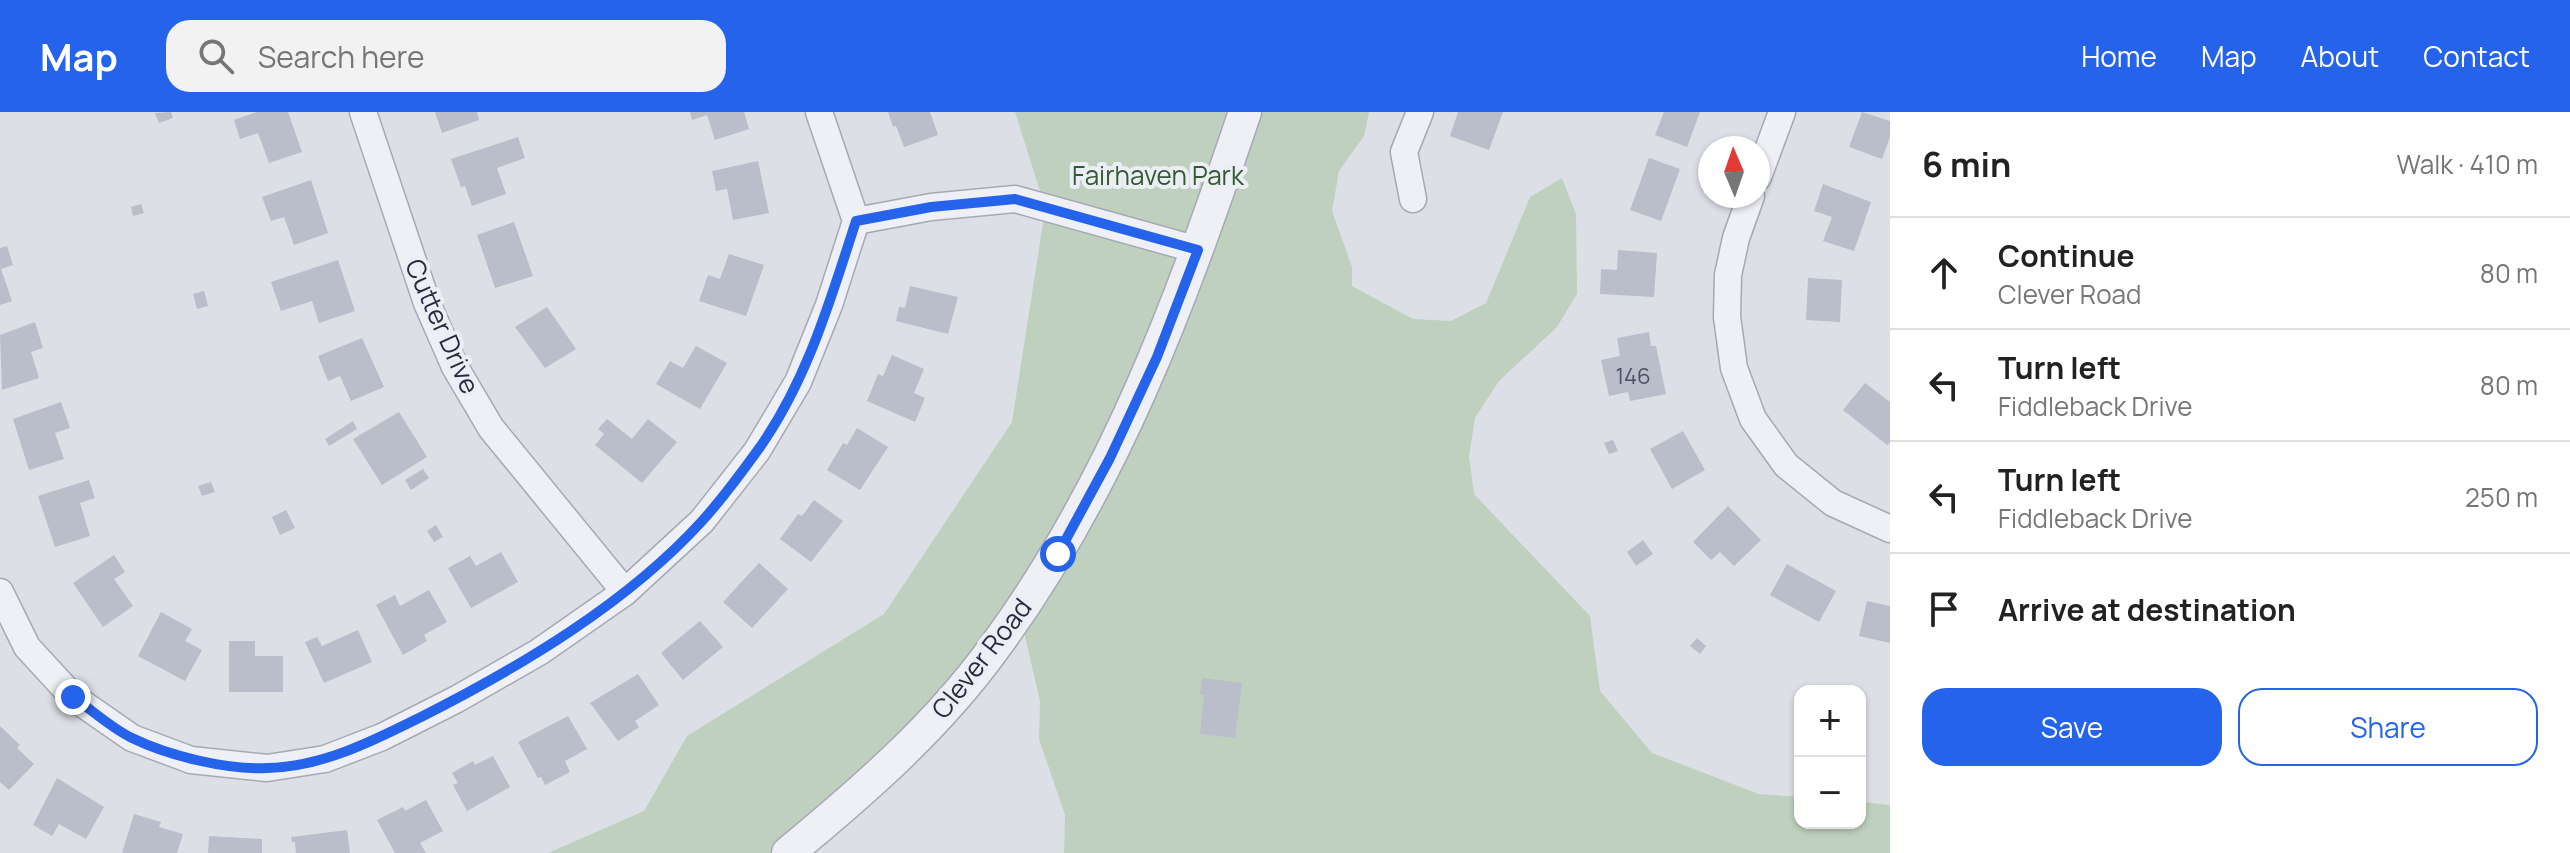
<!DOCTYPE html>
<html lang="en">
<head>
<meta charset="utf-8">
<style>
  :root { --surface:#fff; --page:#f2f2f2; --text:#222; --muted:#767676; --line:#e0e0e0; --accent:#2563eb }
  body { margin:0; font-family:Manrope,sans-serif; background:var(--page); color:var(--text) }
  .controls { position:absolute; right:24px; bottom:24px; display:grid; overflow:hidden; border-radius:16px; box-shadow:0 2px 6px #0004 }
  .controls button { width:72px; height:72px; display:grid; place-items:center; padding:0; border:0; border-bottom:2px solid var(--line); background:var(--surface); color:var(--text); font:40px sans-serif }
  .compass { position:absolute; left:1698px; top:24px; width:72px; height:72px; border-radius:50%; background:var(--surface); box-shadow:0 2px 6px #0004; rotate:358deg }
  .stop { position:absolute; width:24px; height:24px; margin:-18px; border:6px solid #2563eb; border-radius:50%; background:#fff }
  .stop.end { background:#2563eb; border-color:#fff; box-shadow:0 2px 8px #0008 }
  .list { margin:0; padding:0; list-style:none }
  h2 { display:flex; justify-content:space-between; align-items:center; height:104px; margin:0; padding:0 32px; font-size:34px }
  h2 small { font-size:26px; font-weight:400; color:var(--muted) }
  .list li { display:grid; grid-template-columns:52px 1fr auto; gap:24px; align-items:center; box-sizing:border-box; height:112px; padding:0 32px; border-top:2px solid var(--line) }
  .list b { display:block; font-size:30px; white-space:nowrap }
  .list p { margin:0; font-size:26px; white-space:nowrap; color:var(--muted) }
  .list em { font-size:26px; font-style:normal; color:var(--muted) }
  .actions { display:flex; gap:16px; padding:24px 32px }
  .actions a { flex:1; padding:18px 0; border:2px solid var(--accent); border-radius:24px; text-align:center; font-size:28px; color:var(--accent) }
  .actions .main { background:var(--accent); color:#fff }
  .icon { flex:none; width:44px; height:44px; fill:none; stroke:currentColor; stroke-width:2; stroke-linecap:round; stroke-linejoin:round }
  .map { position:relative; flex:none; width:1890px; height:741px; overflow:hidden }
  header { display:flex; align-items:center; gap:48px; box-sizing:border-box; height:112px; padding:0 40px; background:var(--accent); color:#fff }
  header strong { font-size:38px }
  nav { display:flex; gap:44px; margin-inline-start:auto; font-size:28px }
  .search { width:560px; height:72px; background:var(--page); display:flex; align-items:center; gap:20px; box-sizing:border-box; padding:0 28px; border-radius:24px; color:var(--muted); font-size:30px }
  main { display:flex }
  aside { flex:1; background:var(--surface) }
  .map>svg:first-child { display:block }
  .green { fill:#bfd1be }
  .building { fill:#babdca }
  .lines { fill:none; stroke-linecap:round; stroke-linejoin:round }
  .minor-casing { stroke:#a6a9b4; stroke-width:29 }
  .tertiary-casing { stroke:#a6a9b4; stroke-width:35 }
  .minor { stroke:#eff0f5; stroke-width:26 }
  .tertiary { stroke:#eff0f5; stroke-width:32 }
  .route { stroke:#2563eb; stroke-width:10 }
  .labels { text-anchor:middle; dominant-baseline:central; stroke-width:8; stroke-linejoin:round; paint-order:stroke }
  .number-label { font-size:22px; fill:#4b5061 }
  .park-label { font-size:26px; fill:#345a33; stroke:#eceef5 }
  .street-label { font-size:26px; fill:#262b3e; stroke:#eceef5 }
</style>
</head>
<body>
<header>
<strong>Map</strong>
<div class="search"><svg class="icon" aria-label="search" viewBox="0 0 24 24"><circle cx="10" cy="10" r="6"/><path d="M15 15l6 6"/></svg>Search here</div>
<nav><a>Home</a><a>Map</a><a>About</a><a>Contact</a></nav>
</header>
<main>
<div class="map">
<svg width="1890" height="741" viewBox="0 0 1890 741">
  <rect width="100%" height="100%" fill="#dddfe7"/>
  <g class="green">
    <path d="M1015,0h230l-47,138 -153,-43z"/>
    <path d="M1255,0h114l-5,24 -25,35 -7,40 20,56v19l61,33 38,2 35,-18 44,-106 32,-19 14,36 1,80 -20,33 -58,54 -24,37 -6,38 5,38 116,122 10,75 52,62 107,41 41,3v26h60v-21l30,3v48h-826l1,-38 -26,-76 1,-38 -16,-69z"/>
    <path d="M1045,98l150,41 -42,104 -162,294 -207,204h-236l96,-42 43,-75 197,-122 128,-192z"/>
  </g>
  <g class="building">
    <path d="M171,0l2,6 -14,5 -4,-10z"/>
    <path d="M257,0h31l14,40 -33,11 -11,-30 -18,6 -6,-19z"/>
    <path d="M435,0h42l2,8 -37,13z"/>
    <path d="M690,0h54l5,17 -34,11 -8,-25 -15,5z"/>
    <path d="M888,0h42l8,23 -34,12 -8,-21 -3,1z"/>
    <path d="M1458,0h45l-14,38 -39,-14z"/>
    <path d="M1664,0h36l-13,35 -32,-12z"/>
    <path d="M1862,0l28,9v16l-8,22 -33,-12z"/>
    <path d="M518,25l7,21 -28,10 9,26 -34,12 -7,-20 -4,1 -10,-28z"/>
    <path d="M1649,46l31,11 -19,52 -31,-11z"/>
    <path d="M758,49l11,52 -36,7 -6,-31 -11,2 -4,-20z"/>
    <path d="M311,68l17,53 -34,12 -10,-28 -13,4 -9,-24z"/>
    <path d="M1823,72l48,18 -17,49 -31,-10 9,-24 -18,-6z"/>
    <path d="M141,92l3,9 -11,3 -2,-9z"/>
    <path d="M514,110l19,54 -38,12 -18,-53z"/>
    <path d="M7,134l6,19 -12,4 11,32 -12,4v-57z"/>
    <path d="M1618,138l39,3 -3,44 -54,-3 1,-25 16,1z"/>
    <path d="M729,142l35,11 -18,51 -47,-15 9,-26 12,4z"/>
    <path d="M338,148l17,51 -36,12 -7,-22 -31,10 -10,-29z"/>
    <path d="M1808,166l34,2 -2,42 -34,-2z"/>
    <path d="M910,174l48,11 -10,37 -52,-13 3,-14 6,1z"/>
    <path d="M204,179l4,15 -11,3 -4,-15z"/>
    <path d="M547,195l29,42 -31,19 -30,-41z"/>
    <path d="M35,210l8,26 -12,4 8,26 -37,12 -2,-55z"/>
    <path d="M1649,220l2,14h5l10,48 -36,7 -2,-9 -19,4 -8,-36 19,-4 -3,-18z"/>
    <path d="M362,226l22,49 -33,14 -11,-25 -12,5 -10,-25z"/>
    <path d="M696,234l31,17 -27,46 -44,-25 14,-23 13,7z"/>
    <path d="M892,243l32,14 -10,24 11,5 -10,24 -48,-21 11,-27 5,2z"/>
    <path d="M1865,271l25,19v40l-3,3 -44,-35z"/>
    <path d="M61,290l9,26 -15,5 9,26 -35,11 -16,-51z"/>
    <path d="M399,300l28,45 -45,28 -29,-46z"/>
    <path d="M607,307l25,20 16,-20 29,23 -35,41 -47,-38 9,-11 -6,-5z"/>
    <path d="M353,309l4,8 -28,17 -4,-7z"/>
    <path d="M857,316l31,19 -28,43 -33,-20 16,-27 4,2z"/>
    <path d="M1683,319l22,39 -33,19 -22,-40z"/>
    <path d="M1613,328l5,11 -9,3 -5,-11z"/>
    <path d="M423,357l6,9 -18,12 -6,-10z"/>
    <path d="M89,368l6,18 -15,5 10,33 -35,11 -17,-51z"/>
    <path d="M211,370l4,10 -13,4 -4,-10z"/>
    <path d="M814,388l29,21 -32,41 -31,-23 18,-25 4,2z"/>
    <path d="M1728,394l33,34 -27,26 -14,-14 -9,8 -18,-18z"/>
    <path d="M286,398l9,18 -15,7 -8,-18z"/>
    <path d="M436,413l7,12 -9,5 -7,-11z"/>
    <path d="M1643,428l10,14 -17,12 -9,-14z"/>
    <path d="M501,440l17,30 -47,26 -23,-40 22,-12 6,10z"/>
    <path d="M114,443l11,17 -11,7 19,27 -30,21 -30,-44z"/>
    <path d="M759,451l29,26 -36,39 -29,-26z"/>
    <path d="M1787,452l49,27 -17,31 -49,-27z"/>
    <path d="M429,478l18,32 -23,13 3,6 -24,14 -27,-50 19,-10 5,11z"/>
    <path d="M1867,489l23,5v37l-31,-7z"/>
    <path d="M161,500l31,17 -7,12 17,9 -17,31 -47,-25z"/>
    <path d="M700,509l23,26 -40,33 -22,-27z"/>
    <path d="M358,518l14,32 -48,21 -19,-41 12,-5 5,9z"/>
    <path d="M1697,526l9,8 -6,8 -10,-8z"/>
    <path d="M229,529h26v15h28v36h-54z"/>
    <path d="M638,562l21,31 -24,16 4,6 -21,14 -28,-38z"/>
    <path d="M1202,566l40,5 -7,55 -35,-4 4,-39h-4z"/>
    <path d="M568,604l19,33 -22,12 5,11 -25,13 -4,-8 -3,1 -20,-36z"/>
    <path d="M0,614l20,19 -3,3 17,16 -25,26 -9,-8z"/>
    <path d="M493,644l17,31 -43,24 -14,-26 5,-2 -6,-10 21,-12 2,4z"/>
    <path d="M57,666l47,29 -18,32 -27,-15 -7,12 -19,-11z"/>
    <path d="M426,688l17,31 -23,12 6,10h-31l-18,-33 26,-13 2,4z"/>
    <path d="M134,702l27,8 -2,5 24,7 -6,19h-55z"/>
    <path d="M347,718l3,23h-54l-1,-11h-3l-1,-5z"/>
    <path d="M209,724l53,3v14h-54z"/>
  </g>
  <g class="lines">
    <defs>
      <g id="minor">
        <path d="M363,0l64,191 28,64 36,61 134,164"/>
        <path d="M1758,65l24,-65"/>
        <path d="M1751,84l-15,42 -8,37 -1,42 7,51 19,51 33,46 47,38 57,26"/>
        <path d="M1413,87l-9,-47 16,-40"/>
        <path d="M856,109l75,-14 84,-8 183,51"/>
        <path d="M0,480l27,55 46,50 59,41 59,22 76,8 58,-9 57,-22 75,-38 82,-47 86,-60 77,-71 55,-70 41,-69 31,-77 27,-84 -37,-109"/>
      </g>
      <path id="tertiary" d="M788,741c75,-62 149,-126 206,-205 120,-163 187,-346 251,-536"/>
    </defs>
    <use href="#minor" class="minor-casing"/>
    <use href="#tertiary" class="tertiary-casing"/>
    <use href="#minor" class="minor"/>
    <use href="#tertiary" class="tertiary"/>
  </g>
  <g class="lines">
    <path class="route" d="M73,585c19,13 38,31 59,41 37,18 95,32 135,30 55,-1 106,-27 154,-51 99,-50 207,-114 282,-197 18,-20 36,-44 52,-66 51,-69 75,-153 101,-233l75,-14 84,-8 183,51 -41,107 -47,101 -52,96"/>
  </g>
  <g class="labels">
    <g class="number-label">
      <text x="1633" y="264">146</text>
    </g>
    <g class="park-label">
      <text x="1158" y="63">Fairhaven Park</text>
    </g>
    <g class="street-label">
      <text transform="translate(443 214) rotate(66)">Cutter Drive</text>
      <text transform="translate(981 546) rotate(-52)">Clever Road</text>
    </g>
  </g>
</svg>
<div class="controls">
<button>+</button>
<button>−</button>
</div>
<svg class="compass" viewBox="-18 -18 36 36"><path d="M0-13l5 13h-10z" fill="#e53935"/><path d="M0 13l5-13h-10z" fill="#767676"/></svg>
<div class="stop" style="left:1058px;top:442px"></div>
<div class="stop end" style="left:73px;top:585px"></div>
</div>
<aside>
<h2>6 min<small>Walk · 410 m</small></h2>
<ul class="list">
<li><svg class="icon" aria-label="ahead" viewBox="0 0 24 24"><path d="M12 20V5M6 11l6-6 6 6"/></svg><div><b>Continue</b><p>Clever Road</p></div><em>80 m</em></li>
<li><svg class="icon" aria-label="left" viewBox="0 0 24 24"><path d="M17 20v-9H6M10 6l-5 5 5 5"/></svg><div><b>Turn left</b><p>Fiddleback Drive</p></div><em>80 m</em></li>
<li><svg class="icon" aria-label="left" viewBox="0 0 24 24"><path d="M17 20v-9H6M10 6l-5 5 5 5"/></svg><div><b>Turn left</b><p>Fiddleback Drive</p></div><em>250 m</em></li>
<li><svg class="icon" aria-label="arrive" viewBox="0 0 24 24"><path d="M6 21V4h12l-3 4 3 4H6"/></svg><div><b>Arrive at destination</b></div></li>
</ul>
<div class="actions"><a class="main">Save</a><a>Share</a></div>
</aside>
</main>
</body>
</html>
